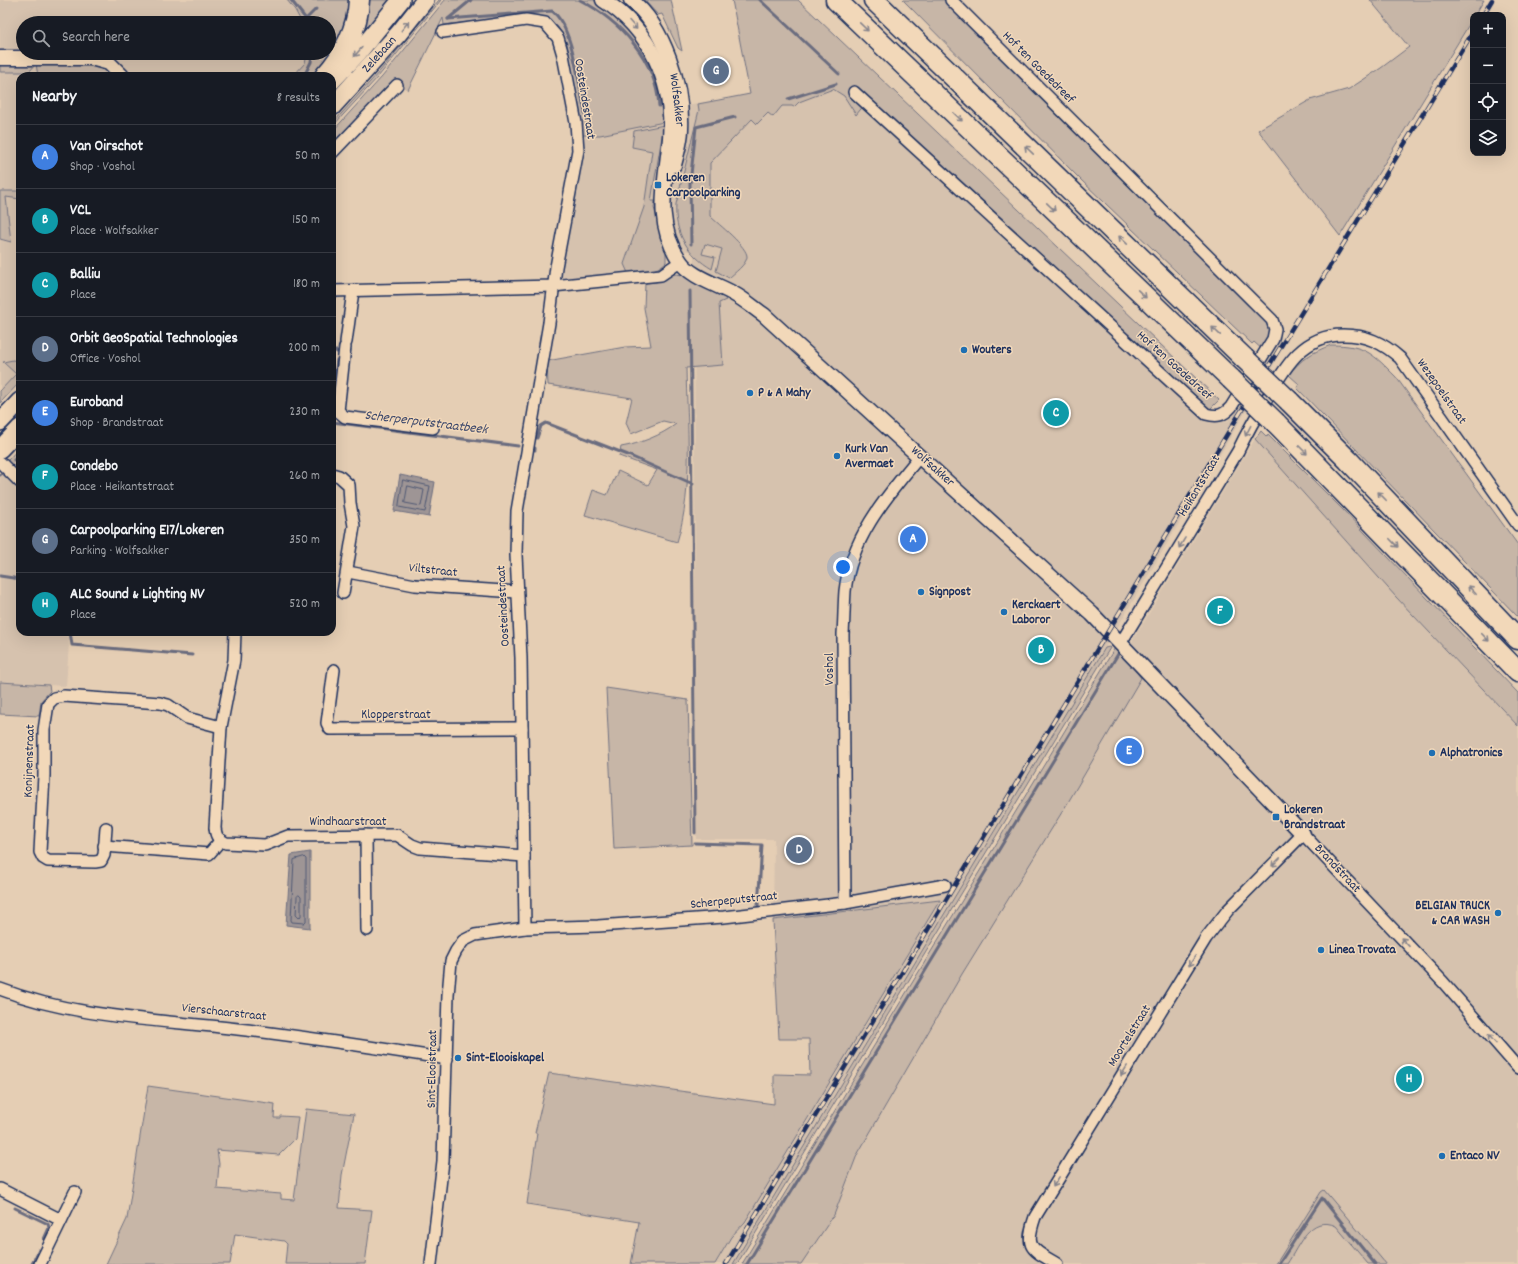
<!DOCTYPE html>
<html lang="en">
<head>
<meta charset="utf-8">
<style>
  :root { --surface:#171b24; --page:#20242c; --text:#f1f3f6; --muted:#9ea1a6; --line:#363941; --accent:#0f766e }
  body { margin:0; font-family:Dekko,sans-serif; background:var(--page); color:var(--text) }
  .controls { position:absolute; right:12px; top:12px; display:grid; overflow:hidden; border-radius:8px; box-shadow:0 4px 16px #0002 }
  .controls button { width:36px; height:36px; display:grid; place-items:center; padding:0; border:0; border-bottom:1px solid var(--line); background:var(--surface); color:var(--text); font:20px sans-serif }
  .you { position:absolute; left:843px; top:567px; width:14px; height:14px; margin:-10px; border:3px solid #fff; border-radius:50%; background:#1a73e8; box-shadow:0 0 0 6px #1a73e833 }
  .badge { display:grid; place-items:center; width:26px; height:26px; border-radius:50%; background:var(--accent); color:#fff; font-size:13px; font-weight:700 }
  .pin { position:absolute; translate:-50% -50%; border:2px solid #fff; box-shadow:0 1px 4px #0006 }
  .list { margin:0; padding:0; list-style:none }
  h2 { display:flex; justify-content:space-between; align-items:center; height:52px; margin:0; padding:0 16px; font-size:17px }
  h2 small { font-size:13px; font-weight:400; color:var(--muted) }
  .list li { display:grid; grid-template-columns:26px 1fr auto; gap:12px; align-items:center; box-sizing:border-box; height:64px; padding:0 16px; border-top:1px solid var(--line) }
  .list b { display:block; font-size:15px; white-space:nowrap }
  .list p { margin:0; font-size:13px; white-space:nowrap; color:var(--muted) }
  .list em { font-size:13px; font-style:normal; color:var(--muted) }
  .icon { flex:none; width:22px; height:22px; fill:none; stroke:currentColor; stroke-width:2; stroke-linecap:round; stroke-linejoin:round }
  .map { position:relative; flex:none; width:1518px; height:1264px; overflow:hidden }
  .search { position:absolute; background:var(--surface); box-shadow:0 4px 16px #0002; left:16px; top:16px; width:320px; height:44px; display:flex; align-items:center; gap:10px; box-sizing:border-box; padding:0 14px; border-radius:22px; color:var(--muted); font-size:15px }
  .panel { position:absolute; background:var(--surface); box-shadow:0 4px 16px #0002; left:16px; top:72px; width:320px; height:564px; border-radius:12px }
  .map>svg:first-child { display:block }
  .built { fill:#d6c2ae }
  .green { fill:#c7b6a7; stroke:#717282 }
  .water { fill:#9e9595; stroke:#6a6c7f }
  .lines { fill:none; stroke-linecap:round; stroke-linejoin:round }
  .shore { stroke:#4f5874; stroke-width:1 }
  .stream { stroke:#6a6c7f; stroke-width:3 }
  .minor-casing { stroke:#1b2f5e; stroke-width:14 }
  .tertiary-casing { stroke:#1b2f5e; stroke-width:17 }
  .primary-casing { stroke:#1b2f5e; stroke-width:20 }
  .motorway-casing { stroke:#1b2f5e; stroke-width:23 }
  .minor { stroke:#f2d8b9; stroke-width:11 }
  .tertiary { stroke:#f2d8b9; stroke-width:14 }
  .primary { stroke:#f2d8b9; stroke-width:17 }
  .motorway { stroke:#f2d8b9; stroke-width:20 }
  .rail-casing { stroke:#1b2f5e; stroke-width:4.5 }
  .rail { stroke:#f2d8b9; stroke-width:3; stroke-dasharray:9; stroke-linecap:butt }
  .motorway-bridge-casing { stroke:#1b2f5e; stroke-width:23; stroke-linecap:butt }
  .motorway-bridge { stroke:#f2d8b9; stroke-width:20 }
  .oneway { stroke:#86848c }
  .poi-dot { fill:#1f6fb2; stroke:#f2d8b9; stroke-width:1.5 }
  .labels { text-anchor:middle; dominant-baseline:central; stroke-width:3; stroke-linejoin:round; paint-order:stroke }
  .street-label { font-size:13px; fill:#1b2f5e; stroke:#f2d8b9 }
  .poi-label { font-size:13px; font-weight:bold; fill:#1b2f5e; stroke:#f2d8b9; text-anchor:start }
  .water-label { font-size:14px; font-style:italic; fill:#3c486c; stroke:#f2d8b9 }
</style>
</head>
<body>
<div class="map">
<svg width="1518" height="1264" viewBox="0 0 1518 1264">
  <rect width="100%" height="100%" fill="#e5ceb4"/>
  <filter id="ink" filterUnits="userSpaceOnUse"><feTurbulence type="fractalNoise" baseFrequency=".025" numOctaves="2"/><feDisplacementMap in="SourceGraphic" scale="8" xChannelSelector="R" yChannelSelector="G"/><feConvolveMatrix kernelMatrix="1 2 1 2 8 2 1 2 1" color-interpolation-filters="sRGB"/></filter>
  <g filter="url(#ink)">
    <g class="built">
      <path d="M0,0h291l18,23h-286v30h-23z"/>
      <path d="M97,53h215l-8,23h-186z"/>
      <path d="M37,63l78,13h-95v294l-20,21v-319h29z"/>
      <path d="M839,74l380,346 9,1 40,-65 7,6 -170,286 -372,616h-18l16,-27 14,-15 194,-322 -166,20 1,-81h-78l-2,-589 -27,4 -1,8 -6,6 -10,3 -88,7 -2,-7 20,-150 171,-26z"/>
      <path d="M1255,439l141,158 122,129v538h-765z"/>
      <path d="M20,449v183h48l1,12 -3,42 -66,-4v-213z"/>
    </g>
    <g class="green">
      <path d="M287,0h64l-6,31 -30,45h-22l12,-13 2,-10h22v-30h-27l-7,-13z"/>
      <path d="M365,0h28l-39,43z"/>
      <path d="M439,0h2l-63,77 -46,50v-3l48,-53z"/>
      <path d="M445,0h153l35,30 28,52 3,40 -64,13h-18l-15,-92 -9,-16 -13,-10 -17,-2 -84,10 -1,-7 -35,72 -12,-11 -64,64v-11l50,-55z"/>
      <path d="M644,0h27l11,51 -4,-3 -16,-34 -4,1z"/>
      <path d="M732,0h66l421,400 -12,12 -342,-308 -9,11 -12,-19 -11,-7 -34,13 -5,5 -2,-1h-10l-9,11 -5,-4 -11,11 -5,-5 -42,44v53c8,8 38,31 37,41 -1,8 -13,16 -18,21l-13,-7 6,-22 -17,-5 -3,10 13,3 -3,12c-24,-14 -38,-36 -36,-65l23,-94 -1,-6 52,-10z"/>
      <path d="M903,0h43l326,324 -8,27 -10,-9 -2,2 -171,-164z"/>
      <path d="M1370,0h114l-9,15h-2v3l-133,218 -82,-106 52,-30 39,-11 32,-21 28,-21z"/>
      <path d="M0,63h84l20,3 11,10h-77l-2,-12 -7,8h-29z"/>
      <path d="M664,125l-13,76h4l-1,7 12,40v14c-11,11 -23,10 -38,11l-4,-9 20,-57 8,-56 -20,-4 2,-16z"/>
      <path d="M0,191h20v8l-14,-2 5,45 -11,-3z"/>
      <path d="M674,274c14,0 46,14 52,26l-7,3 4,62 -37,3c1,58 8,118 -9,174l-92,-27 8,-25 14,5 11,-24 30,14 9,-15 -38,-14 2,-9c18,-3 41,-12 55,-23l-13,-3 -32,13 -5,-11 6,-25 -84,-13 -1,-24 78,-14 26,-1 -7,-38 1,-25 11,-1z"/>
      <path d="M1331,345c35,0 42,9 65,32l122,168v72l-221,-229 2,-4 -10,-9c11,-16 24,-23 42,-30z"/>
      <path d="M13,360l7,2v20l-20,21v-12l16,-17 -13,-12z"/>
      <path d="M1261,431l6,6 1,-2 75,75 175,183v33l-122,-129 -141,-158z"/>
      <path d="M20,447v13l-3,5 3,4v7l-12,-13v-3z"/>
      <path d="M1116,646l25,32 -74,126 -105,170 -105,181 -23,60 -33,49h-59z"/>
      <path d="M1109,647l1,1 -373,616h-4l358,-593 14,-23z"/>
      <path d="M0,682l49,3 1,6 -9,10 -2,15 -39,-2z"/>
      <path d="M606,688l82,12 4,145 -78,4z"/>
      <path d="M940,900l-195,322 -14,15 -16,27h-84l8,-42 -112,-18 10,-71h-2l14,-60 225,31v-30l36,1 -1,-36h-30l-6,-119z"/>
      <path d="M148,1086l127,18 -1,14h6v-2l18,1 -3,22 -16,16 -62,-5 2,14 -2,25 64,5v5l13,1 12,-91 48,5 -12,61 -3,33 33,2 -7,54h-80l2,-20 -3,-3 -49,-7 -5,30h-124l21,-45z"/>
      <path d="M1324,1190l62,74h-18l-32,-38c-26,-12 -37,20 -49,38h-11l45,-72z"/>
    </g>
    <g class="water">
      <path d="M400,475l35,7 -6,35 -35,-6z"/>
      <path d="M310,852v76l-24,-3 5,-70z"/>
    </g>
    <g class="lines">
      <g class="shore">
        <path d="M403,480l27,6 -5,26 -26,-5z"/>
        <path d="M408,486l16,4 -3,16 -16,-3z"/>
        <path d="M304,857l2,2v62l-2,2 -12,-1 -1,-2 3,-60z"/>
        <path d="M299,895l2,2v19l-2,2 -3,-3 1,-18z"/>
      </g>
      <g class="stream">
        <path d="M291,0l18,23"/>
        <path d="M580,0c40,21 76,59 79,106"/>
        <path d="M760,0l79,74"/>
        <path d="M306,19l10,-10"/>
        <path d="M448,19l104,-8c21,15 27,76 33,102"/>
        <path d="M448,19l23,-19"/>
        <path d="M304,76l7,-14 1,-9"/>
        <path d="M788,99l48,-15"/>
        <path d="M691,244l-1,-60 6,-57 39,-10"/>
        <path d="M690,291l5,542"/>
        <path d="M332,351h5v1"/>
        <path d="M332,397l5,-37"/>
        <path d="M332,422l186,24"/>
        <path d="M537,438l4,-12 5,-3 82,32 65,29"/>
        <path d="M535,450v-2"/>
        <path d="M14,460l6,-6"/>
        <path d="M0,475l1,-1"/>
        <path d="M0,576l20,3"/>
        <path d="M70,632l2,13 120,10"/>
        <path d="M695,843l67,2 -4,61"/>
        <path d="M15,1208l33,16 1,4 -5,11"/>
        <path d="M32,1264l7,-14"/>
        <path d="M747,1264l371,-610"/>
        <path d="M1279,1264l43,-66 53,66"/>
      </g>
      <defs>
        <g id="minor">
          <path d="M443,32l83,-12 19,3 13,15 5,17 13,68 2,27 -22,117 -7,56 -32,188 -1,44 5,103 4,270"/>
          <path d="M854,92l352,322c11,3 17,2 25,-7l42,-68 2,-10 -3,-9 -321,-320"/>
          <path d="M332,153l65,-68"/>
          <path d="M332,291l221,-5 108,-11 19,-13"/>
          <path d="M346,342l7,-51"/>
          <path d="M332,410l6,1 7,6 88,11"/>
          <path d="M338,411l7,-64"/>
          <path d="M0,462l20,20"/>
          <path d="M332,474l7,2 10,9 1,18 4,23 -11,67"/>
          <path d="M348,572l67,13 102,7"/>
          <path d="M235,632l-1,28 -13,67 -6,101c1,9 3,11 11,15l39,2 23,-9 109,-1 15,10 8,3 104,8"/>
          <path d="M1117,641l5,-1 3,-4 113,-185c9,-19 20,-38 31,-56 17,-30 35,-60 74,-60 24,0 40,8 57,23l118,167"/>
          <path d="M334,670l-7,53 3,6 192,-1"/>
          <path d="M106,828l-2,27 -3,6 -6,1 -47,-1 -5,-3 -3,-6 4,-77v-45l4,-26 6,-6 10,-2 96,7 8,2 19,13 34,9"/>
          <path d="M366,835l1,95"/>
          <path d="M104,846l105,8 12,-14"/>
          <path d="M845,903l-2,-269c1,-14 1,-29 2,-43 6,-54 42,-95 75,-135"/>
          <path d="M0,989c70,27 146,30 220,38 76,8 151,20 227,32"/>
          <path d="M0,1189l61,31"/>
          <path d="M40,1264l35,-72"/>
          <path d="M431,1264l12,-103 5,-166 3,-34 5,-10 7,-10 12,-6 50,-7 73,-2 126,-9 121,-14 100,-18"/>
          <path d="M1057,1264c-25,-15 -33,-15 -22,-47l171,-279 22,-28 75,-76 140,148 75,86"/>
        </g>
        <g id="tertiary">
          <path d="M603,0c47,29 71,83 67,138 -4,44 -17,83 10,123 10,16 39,24 54,33 11,6 20,14 30,21l328,299 211,220"/>
          <path d="M631,0c33,26 52,87 50,129 0,12 -4,24 -7,36"/>
          <path d="M0,58h91l18,5 13,13"/>
        </g>
        <g id="primary">
          <path d="M332,81l26,-28 43,-53"/>
          <path d="M332,107l67,-74 26,-33"/>
          <path d="M0,422l20,-21"/>
          <path d="M0,449l20,-21"/>
        </g>
        <g id="motorway">
          <path d="M836,0l395,379"/>
          <path d="M874,0l370,358"/>
          <path d="M325,76c19,-21 33,-48 34,-76"/>
          <path d="M1289,401l59,59 170,179"/>
          <path d="M1276,423l242,249"/>
        </g>
      </defs>
      <use href="#minor" class="minor-casing"/>
      <use href="#tertiary" class="tertiary-casing"/>
      <use href="#primary" class="primary-casing"/>
      <use href="#motorway" class="motorway-casing"/>
      <use href="#minor" class="minor"/>
      <use href="#tertiary" class="tertiary"/>
      <use href="#primary" class="primary"/>
      <use href="#motorway" class="motorway"/>
      <defs>
        <g id="rail">
          <path d="M1483,15l9,-15"/>
          <path d="M726,1264l500,-828 247,-404"/>
        </g>
      </defs>
      <use href="#rail" class="rail-casing"/>
      <use href="#rail" class="rail"/>
      <defs>
        <g id="motorway-bridge">
          <path d="M1244,358l45,43"/>
          <path d="M1231,379l45,44"/>
        </g>
      </defs>
      <use href="#motorway-bridge" class="motorway-bridge-casing"/>
      <use href="#motorway-bridge" class="motorway-bridge"/>
    </g>
    <defs><path id="oneway-shaft" d="M-6 0H5M1.5-3L5.5 0L1.5 3" fill="none" stroke-width="1.6" stroke-linecap="round" stroke-linejoin="round"/></defs>
    <g class="oneway">
      <use href="#oneway-shaft" transform="translate(633 25) rotate(48)"/>
      <use href="#oneway-shaft" transform="translate(405 26) rotate(-52)"/>
      <use href="#oneway-shaft" transform="translate(864 27) rotate(44)"/>
      <use href="#oneway-shaft" transform="translate(358 52) rotate(130)"/>
      <use href="#oneway-shaft" transform="translate(958 117) rotate(44)"/>
      <use href="#oneway-shaft" transform="translate(1029 150) rotate(-136)"/>
      <use href="#oneway-shaft" transform="translate(1051 207) rotate(44)"/>
      <use href="#oneway-shaft" transform="translate(1123 240) rotate(-136)"/>
      <use href="#oneway-shaft" transform="translate(1142 294) rotate(44)"/>
      <use href="#oneway-shaft" transform="translate(1216 331) rotate(-136)"/>
      <use href="#oneway-shaft" transform="translate(1248 431) rotate(117)"/>
      <use href="#oneway-shaft" transform="translate(1303 450) rotate(45)"/>
      <use href="#oneway-shaft" transform="translate(1382 496) rotate(-134)"/>
      <use href="#oneway-shaft" transform="translate(1182 543) rotate(121)"/>
      <use href="#oneway-shaft" transform="translate(1394 543) rotate(46)"/>
      <use href="#oneway-shaft" transform="translate(1472 590) rotate(-134)"/>
      <use href="#oneway-shaft" transform="translate(1485 637) rotate(46)"/>
      <use href="#oneway-shaft" transform="translate(1276 862) rotate(135)"/>
      <use href="#oneway-shaft" transform="translate(1405 942) rotate(-133)"/>
      <use href="#oneway-shaft" transform="translate(1192 961) rotate(122)"/>
      <use href="#oneway-shaft" transform="translate(1492 1039) rotate(-131)"/>
      <use href="#oneway-shaft" transform="translate(1124 1071) rotate(122)"/>
      <use href="#oneway-shaft" transform="translate(1056 1182) rotate(122)"/>
    </g>
  </g>
  <g class="poi-dot">
    <rect x="654" y="181" width="8" height="8" rx="2"/>
    <circle cx="964" cy="350" r="4"/>
    <circle cx="750" cy="393" r="4"/>
    <circle cx="837" cy="456" r="4"/>
    <circle cx="921" cy="592" r="4"/>
    <circle cx="1004" cy="612" r="4"/>
    <circle cx="1432" cy="753" r="4"/>
    <rect x="1272" y="813" width="8" height="8" rx="2"/>
    <circle cx="1498" cy="913" r="4"/>
    <circle cx="1321" cy="950" r="4"/>
    <circle cx="458" cy="1058" r="4"/>
    <circle cx="1442" cy="1156" r="4"/>
  </g>
  <g class="labels">
    <g class="street-label">
      <text transform="translate(380 55) rotate(-48)">Zelebaan</text>
      <text transform="translate(1038 68) rotate(45)">Hof ten Goededreef</text>
      <text transform="translate(584 99) rotate(81)">Oosteindestraat</text>
      <text transform="translate(676 100) rotate(83)">Wolfsakker</text>
      <text transform="translate(1174 366) rotate(42)">Hof ten Goededreef</text>
      <text transform="translate(1441 392) rotate(55)">Wezepoelstraat</text>
      <text transform="translate(932 467) rotate(42)">Wolfsakker</text>
      <text transform="translate(1200 486) rotate(-59)">Heikantstraat</text>
      <text transform="translate(433 571) rotate(6)">Viltstraat</text>
      <text transform="translate(504 606) rotate(-93)">Oosteindestraat</text>
      <text transform="translate(830 669) rotate(-90)">Voshol</text>
      <text x="396" y="715">Klopperstraat</text>
      <text transform="translate(30 761) rotate(-88)">Konijnenstraat</text>
      <text x="348" y="822">Windhaarstraat</text>
      <text transform="translate(1337 869) rotate(47)">Brandstraat</text>
      <text transform="translate(734 901) rotate(-6)">Scherpeputstraat</text>
      <text transform="translate(224 1013) rotate(6)">Vierschaarstraat</text>
      <text transform="translate(1130 1036) rotate(-58)">Moortelstraat</text>
      <text transform="translate(433 1069) rotate(-89)">Sint-Elooistraat</text>
    </g>
    <g class="poi-label">
      <text x="666" y="178">Lokeren<tspan x="666" dy="15">Carpoolparking</tspan></text>
      <text x="972" y="350">Wouters</text>
      <text x="758" y="393">P &amp; A Mahy</text>
      <text x="845" y="449">Kurk Van<tspan x="845" dy="15">Avermaet</tspan></text>
      <text x="929" y="592">Signpost</text>
      <text x="1012" y="605">Kerckaert<tspan x="1012" dy="15">Laboror</tspan></text>
      <text x="1440" y="753">Alphatronics</text>
      <text x="1284" y="810">Lokeren<tspan x="1284" dy="15">Brandstraat</tspan></text>
      <text x="1490" y="906" text-anchor="end">BELGIAN TRUCK<tspan x="1490" dy="15">&amp; CAR WASH</tspan></text>
      <text x="1329" y="950">Linea Trovata</text>
      <text x="466" y="1058">Sint-Elooiskapel</text>
      <text x="1450" y="1156">Entaco NV</text>
    </g>
    <g class="water-label">
      <text transform="translate(426 423) rotate(7)">Scherperputstraatbeek</text>
    </g>
  </g>
</svg>
<div class="controls">
<button>+</button>
<button>−</button>
<button><svg class="icon" aria-label="locate" viewBox="0 0 24 24"><circle cx="12" cy="12" r="6"/><path d="M12 2v4M12 18v4M2 12h4M18 12h4"/></svg></button>
<button><svg class="icon" aria-label="layers" viewBox="0 0 24 24"><path d="M12 4l9 5-9 5-9-5zM3 14l9 5 9-5"/></svg></button>
</div>
<div class="you"></div>
<div class="pin badge" style="left:913px;top:539px;background:#3f7fe0">A</div>
<div class="pin badge" style="left:1041px;top:650px;background:#0f9aa8">B</div>
<div class="pin badge" style="left:1056px;top:413px;background:#0f9aa8">C</div>
<div class="pin badge" style="left:799px;top:850px;background:#5c6f8a">D</div>
<div class="pin badge" style="left:1129px;top:751px;background:#3f7fe0">E</div>
<div class="pin badge" style="left:1220px;top:611px;background:#0f9aa8">F</div>
<div class="pin badge" style="left:716px;top:71px;background:#5c6f8a">G</div>
<div class="pin badge" style="left:1409px;top:1079px;background:#0f9aa8">H</div>
<div class="search"><svg class="icon" aria-label="search" viewBox="0 0 24 24"><circle cx="10" cy="10" r="6"/><path d="M15 15l6 6"/></svg>Search here</div>
<section class="panel">
<h2>Nearby<small>8 results</small></h2>
<ul class="list">
<li><span class="badge" style="background:#3f7fe0">A</span><div><b>Van Oirschot</b><p>Shop · Voshol</p></div><em>50 m</em></li>
<li><span class="badge" style="background:#0f9aa8">B</span><div><b>VCL</b><p>Place · Wolfsakker</p></div><em>150 m</em></li>
<li><span class="badge" style="background:#0f9aa8">C</span><div><b>Balliu</b><p>Place</p></div><em>180 m</em></li>
<li><span class="badge" style="background:#5c6f8a">D</span><div><b>Orbit GeoSpatial Technologies</b><p>Office · Voshol</p></div><em>200 m</em></li>
<li><span class="badge" style="background:#3f7fe0">E</span><div><b>Euroband</b><p>Shop · Brandstraat</p></div><em>230 m</em></li>
<li><span class="badge" style="background:#0f9aa8">F</span><div><b>Condebo</b><p>Place · Heikantstraat</p></div><em>260 m</em></li>
<li><span class="badge" style="background:#5c6f8a">G</span><div><b>Carpoolparking E17/Lokeren</b><p>Parking · Wolfsakker</p></div><em>350 m</em></li>
<li><span class="badge" style="background:#0f9aa8">H</span><div><b>ALC Sound &amp; Lighting NV</b><p>Place</p></div><em>520 m</em></li>
</ul>
</section>
</div>
</body>
</html>
